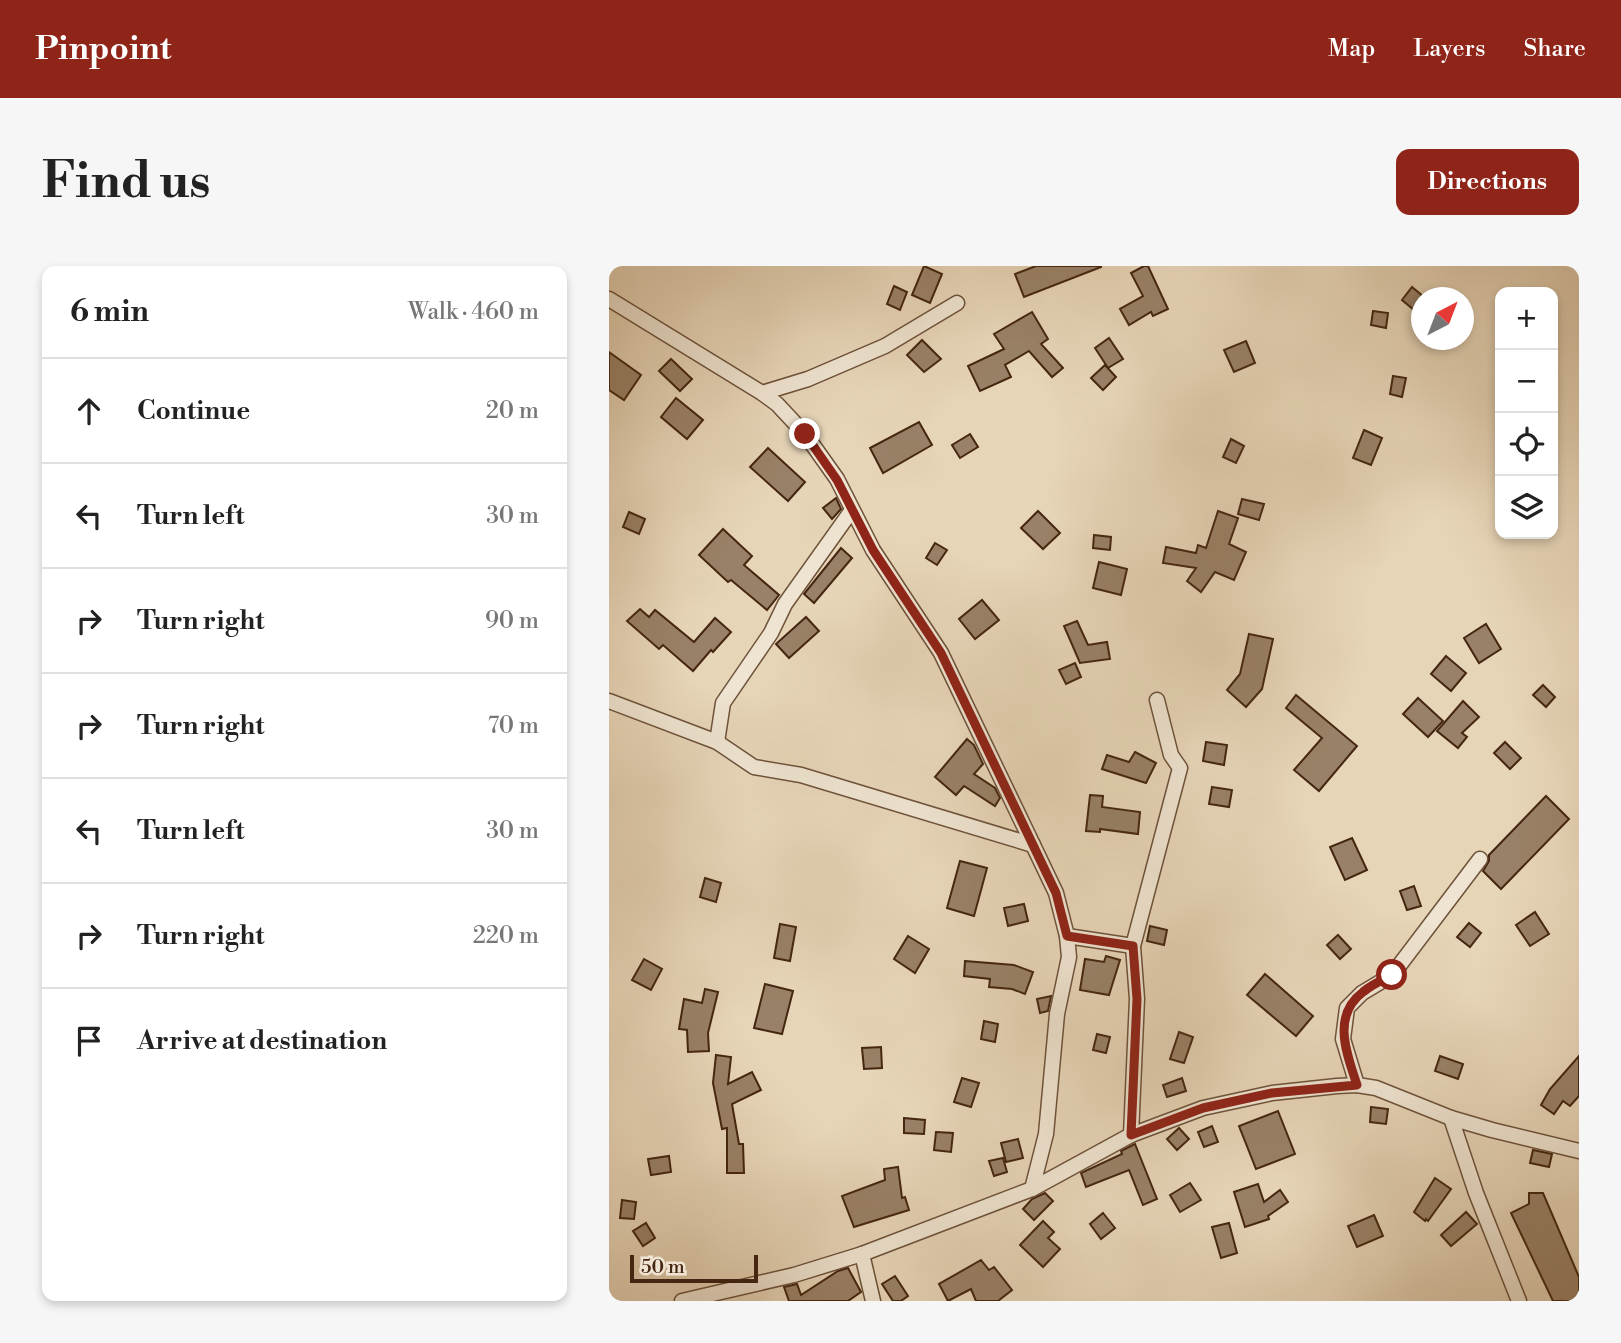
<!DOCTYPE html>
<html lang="en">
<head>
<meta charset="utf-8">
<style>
  :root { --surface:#fff; --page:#f6f6f6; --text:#222; --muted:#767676; --line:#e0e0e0; --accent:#8f2418 }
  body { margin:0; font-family:"Libre Bodoni",serif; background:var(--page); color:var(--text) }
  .controls { position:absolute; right:21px; top:21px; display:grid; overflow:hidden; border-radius:14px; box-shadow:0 4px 10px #0003 }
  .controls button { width:63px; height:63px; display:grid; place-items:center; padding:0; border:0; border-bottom:2px solid var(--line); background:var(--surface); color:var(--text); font:35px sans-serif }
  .compass { position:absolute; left:802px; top:21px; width:63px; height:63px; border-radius:50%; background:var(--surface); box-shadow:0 4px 10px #0003; rotate:42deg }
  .scale { position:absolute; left:21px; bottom:18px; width:128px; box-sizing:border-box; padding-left:7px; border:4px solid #452610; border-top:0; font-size:19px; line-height:24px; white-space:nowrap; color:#452610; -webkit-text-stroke:5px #efe4d1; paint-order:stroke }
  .stop { position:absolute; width:21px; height:21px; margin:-16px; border:5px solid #8f2418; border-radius:50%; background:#fff }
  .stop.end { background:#8f2418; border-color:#fff; box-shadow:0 2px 7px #0008 }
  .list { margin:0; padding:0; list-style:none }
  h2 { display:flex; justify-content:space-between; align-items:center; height:91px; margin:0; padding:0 28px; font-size:30px }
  h2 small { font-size:23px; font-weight:400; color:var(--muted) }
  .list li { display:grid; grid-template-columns:46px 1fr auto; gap:21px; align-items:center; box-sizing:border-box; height:105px; padding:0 28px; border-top:2px solid var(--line) }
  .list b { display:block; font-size:26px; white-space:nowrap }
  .list em { font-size:23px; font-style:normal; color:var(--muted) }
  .icon { flex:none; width:38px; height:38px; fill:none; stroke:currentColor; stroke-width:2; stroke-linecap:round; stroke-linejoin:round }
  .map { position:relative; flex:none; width:970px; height:1035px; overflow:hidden; border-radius:14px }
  header { display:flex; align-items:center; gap:42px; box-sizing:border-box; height:98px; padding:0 35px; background:var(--accent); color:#fff }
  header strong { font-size:33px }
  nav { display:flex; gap:38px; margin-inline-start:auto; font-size:24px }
  .intro { display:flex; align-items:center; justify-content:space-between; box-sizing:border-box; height:168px; padding:0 42px }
  h1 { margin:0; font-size:49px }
  .button { padding:18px 32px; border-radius:14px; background:var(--accent); color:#fff; font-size:24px; font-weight:700 }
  main { display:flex; gap:42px; padding:0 42px }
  aside { flex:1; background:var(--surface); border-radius:14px; box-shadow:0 4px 10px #0003 }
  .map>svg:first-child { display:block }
  .building { fill:#998167; stroke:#452610; stroke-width:2 }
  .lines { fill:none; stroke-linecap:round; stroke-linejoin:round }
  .minor-casing { stroke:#6e523a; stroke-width:17 }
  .minor { stroke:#efe4d1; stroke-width:14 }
  .route { stroke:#8f2418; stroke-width:9 }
</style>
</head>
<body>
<header>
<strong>Pinpoint</strong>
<nav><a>Map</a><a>Layers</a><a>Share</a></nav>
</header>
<div class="intro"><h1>Find us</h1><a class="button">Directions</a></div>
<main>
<aside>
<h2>6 min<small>Walk · 460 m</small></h2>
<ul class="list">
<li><svg class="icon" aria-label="ahead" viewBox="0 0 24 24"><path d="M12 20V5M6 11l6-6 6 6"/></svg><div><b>Continue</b></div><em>20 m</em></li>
<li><svg class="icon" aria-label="left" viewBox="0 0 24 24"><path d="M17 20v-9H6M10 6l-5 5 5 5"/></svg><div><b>Turn left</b></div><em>30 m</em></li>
<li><svg class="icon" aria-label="right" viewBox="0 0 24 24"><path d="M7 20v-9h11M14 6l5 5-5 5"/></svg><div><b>Turn right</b></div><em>90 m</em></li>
<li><svg class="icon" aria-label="right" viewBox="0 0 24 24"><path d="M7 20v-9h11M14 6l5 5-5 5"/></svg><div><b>Turn right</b></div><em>70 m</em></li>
<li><svg class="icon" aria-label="left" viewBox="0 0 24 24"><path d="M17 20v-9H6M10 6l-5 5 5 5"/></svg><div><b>Turn left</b></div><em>30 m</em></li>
<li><svg class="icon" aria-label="right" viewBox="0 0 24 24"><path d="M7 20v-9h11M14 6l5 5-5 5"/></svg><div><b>Turn right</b></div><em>220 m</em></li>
<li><svg class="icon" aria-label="arrive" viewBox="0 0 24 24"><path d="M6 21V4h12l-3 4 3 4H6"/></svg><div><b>Arrive at destination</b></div></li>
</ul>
</aside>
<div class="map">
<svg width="970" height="1035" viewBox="0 0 970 1035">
  <rect width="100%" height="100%" fill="#e7d5b8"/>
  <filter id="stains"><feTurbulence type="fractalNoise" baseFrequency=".00286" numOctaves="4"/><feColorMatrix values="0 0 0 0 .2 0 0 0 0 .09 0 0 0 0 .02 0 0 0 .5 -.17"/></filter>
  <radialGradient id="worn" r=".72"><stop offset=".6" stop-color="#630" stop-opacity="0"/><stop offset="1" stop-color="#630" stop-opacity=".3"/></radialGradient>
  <g class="building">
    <path d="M315,0l18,8 -12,29 -18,-8z"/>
    <path d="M427,0h65v1l-77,30 -9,-23z"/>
    <path d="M535,0h4l20,43 -15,7 -2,-4 -22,13 -9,-16 23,-13 -12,-23z"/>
    <path d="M285,20l13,6 -7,18 -13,-6z"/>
    <path d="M803,21l12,10 -2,1 -8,12 -12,-10z"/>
    <path d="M764,45l15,2 -2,15 -15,-3z"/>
    <path d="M423,46l16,27 -7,5 22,24 -11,9 -23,-26 -24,14 6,12 -31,14 -12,-25 36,-17 -10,-15z"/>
    <path d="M500,72l14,21 -15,9 -13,-20z"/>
    <path d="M313,74l19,19 -17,13 -17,-17z"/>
    <path d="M637,75l9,22 -21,9 -10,-22z"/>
    <path d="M0,86l32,23 -17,25 -15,-10z"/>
    <path d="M62,93l21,20 -12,12 -21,-20z"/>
    <path d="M496,99l11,12 -13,13 -12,-12z"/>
    <path d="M784,110l13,2 -4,19 -12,-3z"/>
    <path d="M67,132l27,22 -16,19 -26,-22z"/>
    <path d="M310,156l13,23 -49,28 -13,-25z"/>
    <path d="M755,164l18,8 -11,27 -18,-7z"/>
    <path d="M361,168l8,13 -18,11 -8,-13z"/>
    <path d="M622,173l13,7 -8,17 -13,-6z"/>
    <path d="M159,182l37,34 -17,19 -38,-34z"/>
    <path d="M227,232l5,11 -9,10 -9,-11z"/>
    <path d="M633,233l22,5 -5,16 -21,-6z"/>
    <path d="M429,245l22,22 -17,16 -22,-21z"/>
    <path d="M609,245l20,7 -9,26 17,8 -12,28 -19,-8 -14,20 -14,-11 9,-13 -33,-5 3,-16 30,6 2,-8 8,3z"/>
    <path d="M20,246l16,7 -6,15 -16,-7z"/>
    <path d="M114,263l29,27 -8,9 35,30 -12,15 -36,-30 -3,2 -29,-27z"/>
    <path d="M485,269l17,2 -1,13 -17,-2z"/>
    <path d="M326,277l12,7 -10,15 -11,-7z"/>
    <path d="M232,282l11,10 -38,45 -10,-9z"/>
    <path d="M490,296l28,7 -6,26 -28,-7z"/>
    <path d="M373,334l17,20 -24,19 -16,-20z"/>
    <path d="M31,343l9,8 6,-7 39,32 21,-24 16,14 -18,20 -2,-2 -18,21 -30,-26 -4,4 -32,-28z"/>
    <path d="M197,351l13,14 -30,27 -13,-14z"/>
    <path d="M468,355l11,24 19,-3 3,17 -30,4 -16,-37z"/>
    <path d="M877,358l15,25 -22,14 -15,-25z"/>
    <path d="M640,368l24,5 -11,50 -16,18 -19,-17 13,-16z"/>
    <path d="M837,390l20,17 -15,18 -20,-17z"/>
    <path d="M466,397l6,14 -15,7 -7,-14z"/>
    <path d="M934,419l12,12 -9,10 -13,-12z"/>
    <path d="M687,429l61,51 -38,45 -25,-21 28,-32 -36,-30z"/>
    <path d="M809,432l25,23 -15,16 -25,-23z"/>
    <path d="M854,435l16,16 -17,16 5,4 -9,11 -21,-17z"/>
    <path d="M358,473l7,6 9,19 -9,10 21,14 5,10 -5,8 -31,-20 -8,9 -21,-18z"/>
    <path d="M597,476l21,3 -3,20 -21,-4z"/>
    <path d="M896,476l16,16 -11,11 -16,-16z"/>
    <path d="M526,486l21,11 -10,20 -44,-14 5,-14 22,7z"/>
    <path d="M603,521l20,3 -3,17 -20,-3z"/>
    <path d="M481,529l13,1 -1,11 38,5 -2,22 -38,-5v3l-14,-1z"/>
    <path d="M937,530l23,23 -68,70 -18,-18 6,-10v-6z"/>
    <path d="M743,572l15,32 -22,10 -15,-33z"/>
    <path d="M351,595l27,7 -13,48 -27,-8z"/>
    <path d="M96,612l16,5 -5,19 -16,-5z"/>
    <path d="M805,620l7,20 -14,4 -7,-19z"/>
    <path d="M415,638l4,17 -20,5 -4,-18z"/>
    <path d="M926,646l14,22 -19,12 -14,-21z"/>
    <path d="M860,657l12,10 -11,14 -13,-10z"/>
    <path d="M171,658l16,3 -6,34 -16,-3z"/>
    <path d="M541,660l17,4 -3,15 -17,-4z"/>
    <path d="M729,669l13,14 -11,10 -13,-14z"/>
    <path d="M299,670l21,13 -14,24 -21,-14z"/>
    <path d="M497,690l14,4 -11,35 -29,-5 5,-31 19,3z"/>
    <path d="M35,693l18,10 -11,21 -19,-10z"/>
    <path d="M356,695l49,4 19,7 -8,22 -13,-5 -23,-2 1,-8 -26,-3z"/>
    <path d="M656,708l48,42 -17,20 -49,-41z"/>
    <path d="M156,718l28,7 -11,43 -28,-6z"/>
    <path d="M96,723l13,3 -10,41 1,18 -21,1 -1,-22 -8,-1 5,-30 18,4z"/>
    <path d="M442,730l-3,15 -8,2 -3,-14z"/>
    <path d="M375,755l14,3 -3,18 -14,-3z"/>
    <path d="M570,766l14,5 -9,26 -14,-4z"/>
    <path d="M488,768l13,3 -4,16 -13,-3z"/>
    <path d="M272,781l1,21 -18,1 -2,-21z"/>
    <path d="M107,789l15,2 -3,27 24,-12 9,18 -29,14 7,40h4l1,29h-17v-45l-5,1 -9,-46z"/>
    <path d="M831,790l23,8 -5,15 -23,-8z"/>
    <path d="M970,790v40l-9,10 -7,-5 -9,13 -13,-9 9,-16z"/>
    <path d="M353,812l17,5 -8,24 -17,-5z"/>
    <path d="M573,812l4,13 -19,6 -4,-12z"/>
    <path d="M762,841l17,2 -2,15 -16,-2z"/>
    <path d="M669,845l17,43 -39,15 -17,-43z"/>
    <path d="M295,852l21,2 -1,14 -20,-1z"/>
    <path d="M603,860l6,16 -14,5 -6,-15z"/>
    <path d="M570,862l10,11 -12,11 -10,-11z"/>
    <path d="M327,866l17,1 -2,19 -17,-2z"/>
    <path d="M409,873l5,19 -17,4 -5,-19z"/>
    <path d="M526,878l22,55 -14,6 -14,-35 -43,17 -5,-14 41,-19 -1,-3z"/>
    <path d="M924,884l19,4 -3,13 -19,-4z"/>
    <path d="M60,890l2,16 -20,3 -3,-16z"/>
    <path d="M394,892l4,14 -13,4 -5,-15z"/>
    <path d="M289,901l4,31 3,-1 4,13 -55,17 -12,-31 43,-16 -1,-11z"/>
    <path d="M826,912l16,11 -23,32 -2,-2 -1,2 -11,-9z"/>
    <path d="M581,917l11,17 -21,12 -10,-17z"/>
    <path d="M649,918l6,18 16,-12 8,12 -20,14 1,3 -24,8 -11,-35z"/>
    <path d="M436,927l8,8 -19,19 -11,-11 9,-10z"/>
    <path d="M920,927h14l36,84v24h-26l-42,-88 18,-9z"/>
    <path d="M13,934l14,2 -2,17 -14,-1z"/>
    <path d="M857,946l11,12 -26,22 -10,-11z"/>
    <path d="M494,947l12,15 -14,11 -11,-15z"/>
    <path d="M765,949l9,21 -26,11 -9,-21z"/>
    <path d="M434,955l11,11 -6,6 12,11 -17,18 -23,-22z"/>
    <path d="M37,957l9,15 -12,8 -10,-15z"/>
    <path d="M620,957l8,30 -16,5 -9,-31z"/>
    <path d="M372,994l8,10 5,-3 18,23 -14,11h-22l-5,-12 -23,12 -9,-17z"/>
    <path d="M239,1002l13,24 -13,9h-59l-5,-14 13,-3 4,11 37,-24z"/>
    <path d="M286,1010l13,20 -7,5h-8l-11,-17z"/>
  </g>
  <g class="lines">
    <defs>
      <g id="minor">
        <path d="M0,33l153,94 15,11 28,30 32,45 36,71 68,103 115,240 11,43 2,21 -12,57 -11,120 -14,55"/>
        <path d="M153,127l46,-14 77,-33 72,-43"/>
        <path d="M0,435l108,41 37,25 47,8 232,70"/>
        <path d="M108,476l6,-39 48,-70 14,-29 67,-94"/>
        <path d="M458,670l66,10"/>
        <path d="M748,819l-14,-46 4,-31 15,-15 30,-18 88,-116"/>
        <path d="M842,852l25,75 43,108"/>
        <path d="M522,869l6,-136 -4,-53 47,-178 -9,-13 -14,-55"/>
        <path d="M253,988l11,47"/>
        <path d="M73,1035l112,-26 68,-21 170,-65 99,-54 72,-27 69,-15 65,-7 20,-1 19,3 75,30 41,12 87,21"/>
      </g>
    </defs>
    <use href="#minor" class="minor-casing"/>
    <use href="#minor" class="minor"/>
  </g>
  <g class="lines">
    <path class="route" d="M196,168l32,46 36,70 68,103 115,240 11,43 66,10 4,53 -6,136 72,-27 69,-15 85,-8c-10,-31 -26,-69 6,-93 8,-7 19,-12 29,-17"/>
  </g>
  <rect width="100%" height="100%" filter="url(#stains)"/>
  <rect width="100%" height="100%" fill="url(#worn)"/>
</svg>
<div class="controls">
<button>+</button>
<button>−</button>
<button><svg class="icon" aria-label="locate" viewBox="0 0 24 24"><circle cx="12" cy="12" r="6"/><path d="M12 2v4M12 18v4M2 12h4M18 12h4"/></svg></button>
<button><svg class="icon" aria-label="layers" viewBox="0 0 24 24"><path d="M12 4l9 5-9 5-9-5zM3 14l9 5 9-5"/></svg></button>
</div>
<svg class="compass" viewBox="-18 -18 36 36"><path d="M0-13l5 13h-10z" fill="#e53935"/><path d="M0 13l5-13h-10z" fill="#767676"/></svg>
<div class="scale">50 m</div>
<div class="stop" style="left:783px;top:709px"></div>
<div class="stop end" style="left:196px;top:168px"></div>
</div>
</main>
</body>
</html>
